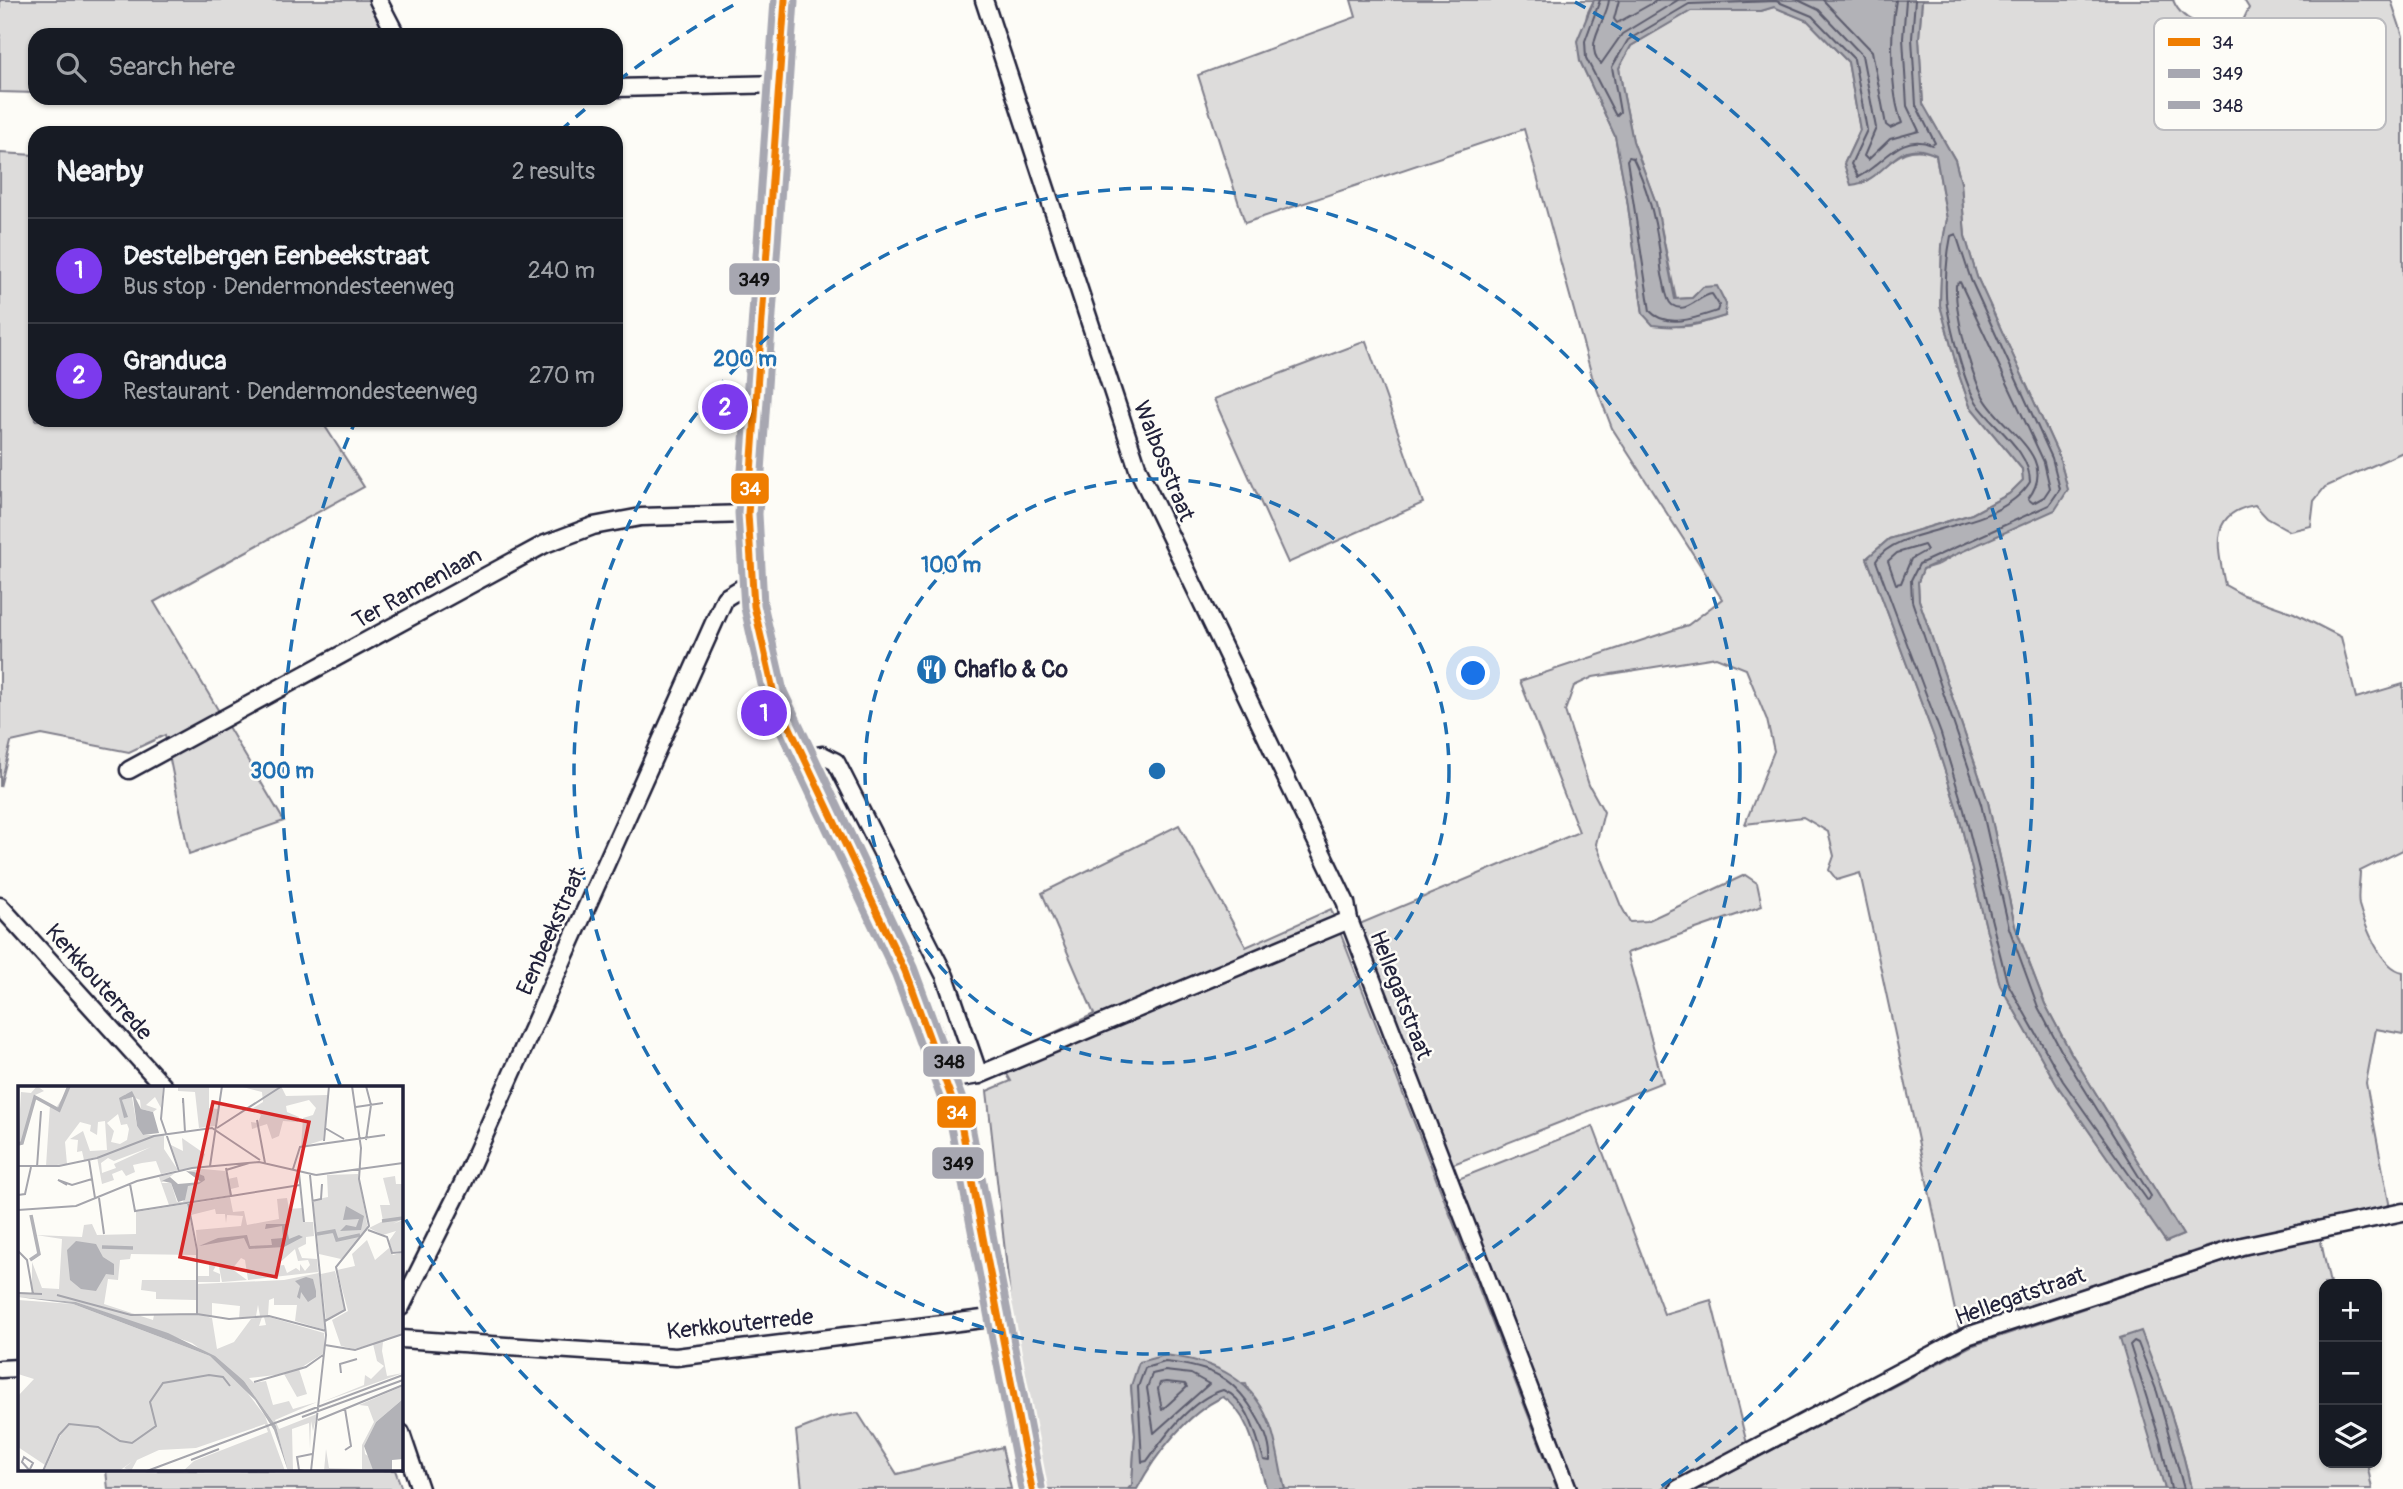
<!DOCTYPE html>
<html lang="en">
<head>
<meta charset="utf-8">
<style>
  :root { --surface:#171b24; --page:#242831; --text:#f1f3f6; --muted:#9ea1a6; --line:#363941; --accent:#7c3aed }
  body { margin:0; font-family:Pangolin,sans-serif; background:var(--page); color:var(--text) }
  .controls { position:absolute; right:21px; bottom:21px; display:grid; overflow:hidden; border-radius:14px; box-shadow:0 2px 5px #0004 }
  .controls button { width:63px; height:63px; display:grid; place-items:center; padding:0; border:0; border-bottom:2px solid var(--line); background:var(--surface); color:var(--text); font:35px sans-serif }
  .you { position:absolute; left:1474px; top:674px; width:24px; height:24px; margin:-18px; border:5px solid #fff; border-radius:50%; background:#1a73e8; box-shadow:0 0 0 10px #1a73e833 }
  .badge { display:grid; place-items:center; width:46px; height:46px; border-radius:50%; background:var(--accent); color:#fff; font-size:23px; font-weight:700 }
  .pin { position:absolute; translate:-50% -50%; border:4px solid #fff; box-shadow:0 2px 7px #0006 }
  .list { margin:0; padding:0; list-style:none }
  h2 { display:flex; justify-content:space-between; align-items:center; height:91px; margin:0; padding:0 28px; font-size:30px }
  h2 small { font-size:23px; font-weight:400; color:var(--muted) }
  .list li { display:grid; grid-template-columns:46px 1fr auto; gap:21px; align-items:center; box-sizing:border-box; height:105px; padding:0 28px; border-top:2px solid var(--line) }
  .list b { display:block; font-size:26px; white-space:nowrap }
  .list p { margin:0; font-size:23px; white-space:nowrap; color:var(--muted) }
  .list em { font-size:23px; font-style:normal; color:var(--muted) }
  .icon { flex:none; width:38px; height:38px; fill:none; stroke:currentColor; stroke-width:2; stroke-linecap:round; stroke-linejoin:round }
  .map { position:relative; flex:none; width:2403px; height:1489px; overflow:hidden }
  .search { position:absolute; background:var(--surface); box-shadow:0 2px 5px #0004; left:28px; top:28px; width:595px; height:77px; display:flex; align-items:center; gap:18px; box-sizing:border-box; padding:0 24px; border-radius:21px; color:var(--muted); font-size:26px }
  .panel { position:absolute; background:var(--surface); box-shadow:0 2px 5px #0004; left:28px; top:126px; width:595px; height:301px; border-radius:21px }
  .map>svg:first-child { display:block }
  .green { fill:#dddcdb; stroke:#807f8b; stroke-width:2 }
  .water { fill:#b2b2b7; stroke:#787885; stroke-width:2 }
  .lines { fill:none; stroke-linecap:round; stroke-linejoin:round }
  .shore { stroke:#5c5c6d; stroke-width:2 }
  .minor-casing { stroke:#22223b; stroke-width:21 }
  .secondary-casing { stroke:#22223b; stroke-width:28 }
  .minor { stroke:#fdfcf7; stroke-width:16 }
  .secondary { stroke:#fdfcf7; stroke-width:23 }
  .bus-1-casing { stroke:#fdfcf7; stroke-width:12 }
  .bus-2-casing { stroke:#fdfcf7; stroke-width:12 }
  .bus-3-casing { stroke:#fdfcf7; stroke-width:12 }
  .bus-1 { stroke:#ef7d00; stroke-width:7 }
  .bus-2 { stroke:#a7a7b1; stroke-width:7 }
  .bus-3 { stroke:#a7a7b1; stroke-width:7 }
  .ring { fill:none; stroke:#1f6fb2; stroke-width:3.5; stroke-dasharray:12 9 }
  .labels { text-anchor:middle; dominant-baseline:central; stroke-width:5; stroke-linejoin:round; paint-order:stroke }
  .street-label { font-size:23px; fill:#22223b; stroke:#fdfcf7 }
  .poi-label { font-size:23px; font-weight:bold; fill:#22223b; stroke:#fdfcf7; text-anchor:start }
  .inset-river { fill:none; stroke:#b2b2b7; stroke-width:3.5 }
  .inset-road { fill:none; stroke:#a5a5ac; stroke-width:2 }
  .view { fill:#d62828; fill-opacity:0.15; stroke:#d62828; stroke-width:3.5 }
  .inset-edge { fill:none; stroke:#22223b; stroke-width:3.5 }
  .key { fill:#fdfcf7; stroke:#bbbbbf; stroke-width:2 }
  .key-label { font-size:19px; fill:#22223b }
  .centre { fill:#1f6fb2; stroke:#fdfcf7; stroke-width:3.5 }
  .ring-label { font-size:21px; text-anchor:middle; font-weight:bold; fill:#1f6fb2; stroke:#fdfcf7; stroke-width:5; stroke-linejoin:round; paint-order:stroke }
  .line-badge { stroke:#fdfcf7; stroke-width:2.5 }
  .badge-label { font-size:19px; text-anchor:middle; font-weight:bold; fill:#fff }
  .pale-badge-label { font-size:19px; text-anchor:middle; font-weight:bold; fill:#111 }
</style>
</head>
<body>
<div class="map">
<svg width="2403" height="1489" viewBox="0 0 2403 1489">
  <rect width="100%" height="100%" fill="#fdfcf7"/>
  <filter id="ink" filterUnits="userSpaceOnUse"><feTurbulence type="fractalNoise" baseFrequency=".0143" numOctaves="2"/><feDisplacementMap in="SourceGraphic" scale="14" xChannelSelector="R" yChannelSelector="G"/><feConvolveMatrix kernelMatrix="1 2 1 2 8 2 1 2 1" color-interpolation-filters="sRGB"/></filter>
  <g filter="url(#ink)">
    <g class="green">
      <path d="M0,0h369l18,35h-352v58l-35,-1z"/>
      <path d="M1351,0h243l-7,14 -7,47 35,75 12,63 16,115c36,18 44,14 82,2l-22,-29 -11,11 -16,1 -20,-96 -23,-62 -9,-44 -5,-29 12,-22 59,-35h71l13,-4 34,14 40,41 12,68 -16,34 18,20c25,-16 41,-45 74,-29l11,64 -5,27 -2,59 19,70 11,31 52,63 1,12 -14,13 -37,20 -83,25 -22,19 67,179 24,75 42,173 57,100 109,157 17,-7 -112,-182 -26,-49 -30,-78 -27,-124 -69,-202 -1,-18 5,-13 16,-5 129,-74 -9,-34 -82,-179 -12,-41 -4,-53 -6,-23 -32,-55 -4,-67 3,-38h251c11,27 40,28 66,29l10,-21 -5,-8h147l12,36v416l-78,35 -11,14 -3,25 -21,5 -23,-13 -12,-13c-48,8 -37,44 -30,80l18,10 51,18 47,24 15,61 47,-14v166l-43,21c0,11 -3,24 -1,34 6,21 22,63 44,67v62l-27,-5 -10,54 24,125 -159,31 -272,90 -99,-456 -23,7 -8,-10 5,-14 -6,-24 -25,-15 -58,7 29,-73 -7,-31 -21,-51 -30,-12 -123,20 -19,9 -9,25 24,74 15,27 -8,32 25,62 9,16 17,-1 98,-46 12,8 5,23 -135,47 36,129 -212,83 -94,-240 222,-93 -59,-151 168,-56 34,-26 -110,-171 -20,-52 -68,-247 -279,94 -47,-148 158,-58z"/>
      <path d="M0,153l35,2v265h286l43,67 -210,115 130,219 -95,33 -24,-119 -36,17 -87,-17 -31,7 -11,45z"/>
      <path d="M1366,341l57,162 -135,60 -74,-164z"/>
      <path d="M1179,825l67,122 85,-38 226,580h-272l-39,-105 -115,2 4,49 -3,50 -4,4h-81l-19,-73 -18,-120 -23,-205 24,-10 -13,-22 96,-45 -52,-121z"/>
      <path d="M1593,1126l71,188 47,-14 36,144 -86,45h-83l-120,-310z"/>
      <path d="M2320,1237l10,47h-6v179h43l5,26h-181c-11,-55 -30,-106 -51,-158l14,113 11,45h-468l274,-143 270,-90z"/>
      <path d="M858,1413l39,61 105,-27 9,42h-209l-6,-58 36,-14z"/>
      <path d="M106,1470h289l7,19h-294z"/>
    </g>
    <g class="water">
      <path d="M1594,0h328l-3,38 4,66 32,56 6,23 4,53 12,41 82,179 9,34 -13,20 -132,59 -5,13 1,18 69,202 27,124 30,78 26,49 112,182 -17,7 -109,-157 -57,-100 -42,-173 -24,-75 -67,-179 22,-19 83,-25 37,-20 14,-14 -1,-11 -52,-63 -11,-31 -19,-70 2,-59 5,-27 -11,-64c-42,-22 -48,27 -85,30l-7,-21 16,-34 -12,-68 -40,-41 -34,-14 -13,4h-70l-60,35 -12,22 5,29 9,44 23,62 19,96 17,-1 11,-11 14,-1 9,18 -1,12c-25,8 -46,13 -72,9l-10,-11 -16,-115 -12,-63 -35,-75 -3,-20z"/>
      <path d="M2141,1331c20,52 39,103 50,158h-26l-45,-151z"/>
      <path d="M1165,1355c50,6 91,24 107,76 6,19 8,39 13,58h-18c-10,-29 -16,-75 -44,-92 -36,16 -68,58 -86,92h-9l4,-4 3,-50 -4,-49 8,-24z"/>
    </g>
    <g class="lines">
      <g class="shore">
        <path d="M1600,0l-15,41 1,17 30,58 4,-4 -8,-45 16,-27 61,-36 87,-3 36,15 42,43 13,71 -16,34 7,13c25,-12 42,-46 74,-32l3,-2 -19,-38 -4,-67 3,-38"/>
        <path d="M1609,0c-2,21 -27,44 -8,64l21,-30 56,-34"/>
        <path d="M1619,0l-5,19 3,4 41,-23"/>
        <path d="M1798,0l21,10 43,45 14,73 -12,28 4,4 22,-21 29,-8 -12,-25 -4,-68 3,-38"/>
        <path d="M1823,0l49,51 14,74 4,3 12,-5c-12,-30 -12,-91 -6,-123"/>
        <path d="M1629,157l4,1c13,27 22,59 26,89 2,11 1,21 4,32 2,7 3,22 9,26 15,10 27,-10 40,-11l7,11 -2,6c-21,7 -51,18 -67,0l-23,-151z"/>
        <path d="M1956,234l15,46 81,178 8,31 -11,16 -130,59 -8,16 1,21 69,203 28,124 29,79 26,49 87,140 -3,5 -85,-120 -56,-99 -43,-172 -23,-76 -65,-173c21,-37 122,-28 154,-79 0,-32 -36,-54 -53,-79 -13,-19 -26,-73 -30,-97 -3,-21 0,-50 4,-70z"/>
        <path d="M1960,282l84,180 6,26 -6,9 -11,6 -5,-4c33,-43 -28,-69 -45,-103 -14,-28 -28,-81 -27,-111z"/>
        <path d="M1924,545l3,5 -16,9 -10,24 -5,1 -8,-23 9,-8z"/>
        <path d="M1165,1362c47,5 70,15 93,57 7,12 13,28 12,42l-6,-1c-8,-24 -15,-60 -41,-70 -32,9 -58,46 -76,71l-5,1 -4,-75 7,-19z"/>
        <path d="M1165,1371l26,3 18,10 -55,49 -7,-45 5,-14z"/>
        <path d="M1166,1382l19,2 2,3 -25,23 -4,-21 2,-6z"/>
        <path d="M2171,1489l-10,-46 -31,-98 4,-4 4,2 19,49 27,97"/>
      </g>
      <defs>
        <g id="minor">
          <path d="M378,0l18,35"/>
          <path d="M984,0l154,469 208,434 3,17"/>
          <path d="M616,88l164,-4"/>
          <path d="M803,758l19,-3 14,7 109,214 34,99"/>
          <path d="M129,770l416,-226 48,-18 48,-9 107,-3"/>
          <path d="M0,906l165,182"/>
          <path d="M948,1080l31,-5 370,-155 219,569"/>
          <path d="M401,1307l62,-124 262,-585 25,-15"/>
          <path d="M401,1339l275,18 323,-40"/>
          <path d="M0,1369l19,-1"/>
          <path d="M401,1433l19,56"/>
          <path d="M1678,1489l289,-153 275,-90 161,-34"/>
        </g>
        <path id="secondary" d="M785,0l-37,514 6,92 20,88 13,31c65,130 132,260 174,399l71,365"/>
      </defs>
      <use href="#minor" class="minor-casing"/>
      <use href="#secondary" class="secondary-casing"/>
      <use href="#minor" class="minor"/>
      <use href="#secondary" class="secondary"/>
      <defs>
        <path id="bus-1" d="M785,0l-37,514 6,92 20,88 131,277 56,153 71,365"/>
        <path id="bus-2" d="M774,0l-36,513 6,95 20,90 131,277 56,152 70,362"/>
        <path id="bus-3" d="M795,1l-36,513 5,90 20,87 130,276 57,154 71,366"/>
      </defs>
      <use href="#bus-1" class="bus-1-casing"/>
      <use href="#bus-2" class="bus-2-casing"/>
      <use href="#bus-3" class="bus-3-casing"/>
      <use href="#bus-1" class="bus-1"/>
      <use href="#bus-2" class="bus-2"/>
      <use href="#bus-3" class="bus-3"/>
    </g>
  </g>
  <g class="ring">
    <circle cx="1157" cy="771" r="292"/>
    <circle cx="1157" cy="771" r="583"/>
    <path d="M655 1488A875 875 0 0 1 403 1215M340 1085A875 875 0 0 1 355 422M560 131A875 875 0 0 1 595 101M618 81A875 875 0 0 1 739 2M1575 2A875 875 0 0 1 1659 1488"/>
  </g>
  <defs>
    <symbol id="restaurant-disc" viewBox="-11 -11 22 22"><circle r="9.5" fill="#1f6fb2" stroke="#fdfcf7"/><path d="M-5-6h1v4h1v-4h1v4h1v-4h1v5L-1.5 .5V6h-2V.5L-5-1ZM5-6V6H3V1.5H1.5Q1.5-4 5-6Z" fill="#fff"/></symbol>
  </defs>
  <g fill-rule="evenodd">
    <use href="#restaurant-disc" x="914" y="652" width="35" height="35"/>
  </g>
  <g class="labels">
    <g class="street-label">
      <text transform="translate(1164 461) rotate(68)">Walbosstraat</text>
      <text transform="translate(417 588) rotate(-29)">Ter Ramenlaan</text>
      <text transform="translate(551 931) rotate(-66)">Eenbeekstraat</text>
      <text transform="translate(99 982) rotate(48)">Kerkkouterrede</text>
      <text transform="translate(1401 995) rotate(69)">Hellegatstraat</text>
      <text transform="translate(2020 1296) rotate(-19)">Hellegatstraat</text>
      <text transform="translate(740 1324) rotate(-6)">Kerkkouterrede</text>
    </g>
    <g class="poi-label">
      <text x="954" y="669">Chaflo &amp; Co</text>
    </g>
  </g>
  <g transform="translate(18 1086)">
    <rect width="385" height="385" fill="#fdfcf7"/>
    <path d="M19,0l7,5 -9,4 -12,48 -5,1 3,-52 10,1zM52,0h93l-2,22 -6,-11 -9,8 11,4 -4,3 -12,-3 -1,-9 -14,-6 -6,7 4,13 -2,-14 10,-3 5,29 6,9h21v14l14,21 -17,4 -5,-13 -14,2 -9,2 2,7 -9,4 -4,-6 -10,4 2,6 -12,4 -5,-27 -13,3 -2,-9 -5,1 1,-12 -8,-1 13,-8 7,20 17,-1 -2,-29 -7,1 -1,13 -7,-4 1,-6 -11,-3 -15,20 2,22 -21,2 4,-61 6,3zM100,28l3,11 6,-1 2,5 -2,11 -7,4 -9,-2 3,-11 -7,-8zM133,61l-37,17 2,4 -14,5 -1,-10 7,-5 6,3zM191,0v22l9,1 -3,17 -16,2 -4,-36 -17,-1v-4zM221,0h42l5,10 42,-1 -5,45 -22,7 2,-29 10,-3 3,-7 -7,-8 -23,6 1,6 12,5 -1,5 -15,-1 -4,15 -7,3 -5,-15 -15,5 -1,-7 7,1 3,-8 -8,-7 10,-6 -1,-10zM164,52l23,16 -4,13 -21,3 -11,-26 14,7zM185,83l22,2 3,8 9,-2 2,10 -8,2 1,6 -63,10 -10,-28 16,-4 -14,10h10l6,19h6l5,-17 17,-6 -17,-8zM340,88l10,55 -27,30 -22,-5 -6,-54 15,-3 -1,-22zM377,90l1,8h7v35l-10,5 10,-4v31l-11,1 -3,-11 7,-10 -13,4 -14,-7 14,-7 -3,-16h10l-7,-27zM212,111l3,15 11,-1 3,14 32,-6 -2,-20 10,-1 2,11 13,-1 2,14h9l1,14 -8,1v7l-8,4 4,10 15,1 1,13 -70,8 -3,-20 -4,-2 -9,11 15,11 -25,2 -4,-20 -5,9 7,3v8h-22v-6h11v-14l-11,-2 -2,-30 45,-4 2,-10 -16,-1 -1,8 -1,-9h-9l-1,-5 -24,6 -2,-11zM277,163l3,12 10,-1 2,5 -5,6 -5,-7v7l-4,-3 -9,5 -3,-8 -8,1zM169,118l10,51 -66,-1 -1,5 -10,1 -2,20 -10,-1 -4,25 49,16 1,-5 44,-2v-29l86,-4 35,-7 6,57 -30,-9 2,-16h-23v-7l-5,2 -1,15 -8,1 -2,-11 -2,11 -17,3 1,-13 -28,-3v14l-7,-1 7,2 5,31 17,-7 17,-23 11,-2 -3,9 7,-1 -2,-8h5l55,16v20l-25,16 8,25 -10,3 -13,-23 -35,4 5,5 12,-2 7,24 16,-4 4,8 24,-7 -42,18 4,9 38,-15 -4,17 -2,-10 -1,28 -1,-26 -17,6 1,42h-5l-12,-45 -32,-45 -52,-38 -116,-41 -58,-5v-5l14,1v-31l10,26 17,1 3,-50 -26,-4 46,2 2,-12 8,-1 5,11 39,-1v-22zM349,154l8,20 14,-12 4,7 10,-3v81l-20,9 -1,9 5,25 16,-3 -81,29 42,-17 1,-10 6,4 13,-13 -7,-5 -4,-17 -19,5 -13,-3 -9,-26 16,-9 -11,-41 18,-4 -3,-12zM317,185l10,39 -19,10 -5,-46zM124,194h54v20l-40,-1v-7l-15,-2zM0,214l55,4 137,52 24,19 31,41 20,55h-102l11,-10 74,-29 -3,-8 -69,24 -37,2 -22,10 -6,11 -7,-3 9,-7 -14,10h-75l21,-45 -20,39 -27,-18v-51l16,-17 -16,-5zM385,300v13l-27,23 -12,24 1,8 26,17h-67l2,-22 3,19 33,1v-24l12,-23 -6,-16 -9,-1z" fill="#dddcdb" fill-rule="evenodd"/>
    <path d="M114,5l9,18 12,3 6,21 -16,2 -6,-9 -4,-29 -11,3 6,17 -4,1 -5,-20zM168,85l8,1 10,4 1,4 -6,4 -11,2 -3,14 -7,2 -7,-19 -9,-2 8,-4 8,7 23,-2zM328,120l18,10 -3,14 -21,1 6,-6 10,2 3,-8 -16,1zM248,138h20l3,15 10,-4 4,2 -19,10 -35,2 -5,-11 -45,8 19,-8 29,-3 3,11 22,-1 -1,-6 12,-1 -1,-12 -17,3zM58,155l20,3 7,13 11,7v11l-8,-1 -10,17 -15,-2 -11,-9 -3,-30zM288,191l7,2 3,12v6l-8,5 -7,-10 -1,7 -3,-2 3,-11 -5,-5zM0,211l58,5 92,31 47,23 29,25 32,45 12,45 -14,-41 -19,-30 -45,-44 -137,-52zM385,313v60l-11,1v11l-19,-1 -9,-24 12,-24z" fill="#b2b2b7"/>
    <path class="inset-river" d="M0,58l4,-1 13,-46 24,13 10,-24M364,135l21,-3M299,148l17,-3 3,9 23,-5M84,161l31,1M12,174l9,-6 -8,-39"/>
    <path class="inset-road" d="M146,0l-3,33 18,52M348,0l5,19 -5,35M165,17v-5l2,34M338,21l27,-4M239,34l8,43M199,42l65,-42M307,42l19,11M306,55l5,-55M71,74l6,38M0,80h41l38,-8 57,-22 58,-8 48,32M192,80l12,-80M19,81l4,-56M275,83l7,-22 85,-12M208,84l23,-7M281,87l5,49M292,89l16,160 -15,136M298,89l87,-12M112,98l5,27 96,-15 -5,-28M49,99l-9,-5 14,5 20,-6M0,109l7,-1 6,-27M213,110l69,-11M81,112l5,36M294,115l9,-2 1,-15M170,117l9,47v64M0,124l58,-4 61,-25 55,-13 67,-6 57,13M350,144l19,7 5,16 11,-1M0,165l9,9 6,34M0,207l24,1M39,209l74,20 66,-1 32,5 40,-3 57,15M307,235l20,-11 -9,-43 33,-41 -10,-47 2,-31 -9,-62M307,259l30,5 48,-16M323,287l-1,-9 17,-5M236,296l52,-15 17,-12M284,331l101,-37M300,334l85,-35M327,364l6,-4 -6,-37M173,374l28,-11M12,383l3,-6 -9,-6 -2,5 8,9M25,385l16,-36 10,-11 29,3 22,14 12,2 24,-17 -6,-24 13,-19 46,-8 14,2 7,9M129,385l256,-96M286,385l-5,-1 -2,-13 15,-3"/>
    <path class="view" d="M195,16l96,20 -33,155 -96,-20z"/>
    <rect width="385" height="385" class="inset-edge"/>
  </g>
  <rect x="2154" y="18" width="232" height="112" rx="10" class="key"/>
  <rect x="2168" y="38" width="32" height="8" fill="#ef7d00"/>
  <rect x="2168" y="69" width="32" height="9" fill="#a7a7b1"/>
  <rect x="2168" y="101" width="32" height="8" fill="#a7a7b1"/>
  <g class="key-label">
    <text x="2212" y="49">34</text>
    <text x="2212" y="80">349</text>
    <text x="2212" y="112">348</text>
  </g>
  <circle cx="1157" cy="771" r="10" class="centre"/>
  <g class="ring-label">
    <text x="745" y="366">200 m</text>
    <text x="951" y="572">100 m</text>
    <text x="282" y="778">300 m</text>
  </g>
  <g class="line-badge">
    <rect x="728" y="262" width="53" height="34" rx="7" fill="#a7a7b1"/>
    <rect x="730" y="472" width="40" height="33" rx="7" fill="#ef7d00"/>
    <rect x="922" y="1045" width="54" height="33" rx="7" fill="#a7a7b1"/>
    <rect x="936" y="1095" width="41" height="34" rx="7" fill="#ef7d00"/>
    <rect x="931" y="1146" width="54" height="34" rx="7" fill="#a7a7b1"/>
  </g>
  <g class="badge-label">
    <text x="750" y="495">34</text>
    <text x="957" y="1119">34</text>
  </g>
  <g class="pale-badge-label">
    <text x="754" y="286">349</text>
    <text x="949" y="1068">348</text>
    <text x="958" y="1170">349</text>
  </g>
</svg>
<div class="controls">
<button>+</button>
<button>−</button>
<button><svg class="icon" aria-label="layers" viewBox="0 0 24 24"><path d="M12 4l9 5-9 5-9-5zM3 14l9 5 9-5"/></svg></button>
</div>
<div class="you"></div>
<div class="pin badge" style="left:764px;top:713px">1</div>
<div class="pin badge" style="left:725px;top:407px">2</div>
<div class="search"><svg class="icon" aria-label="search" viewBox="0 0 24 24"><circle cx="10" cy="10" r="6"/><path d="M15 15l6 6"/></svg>Search here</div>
<section class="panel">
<h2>Nearby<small>2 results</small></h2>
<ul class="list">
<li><span class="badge">1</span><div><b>Destelbergen Eenbeekstraat</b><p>Bus stop · Dendermondesteenweg</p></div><em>240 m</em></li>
<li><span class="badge">2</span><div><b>Granduca</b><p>Restaurant · Dendermondesteenweg</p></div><em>270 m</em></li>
</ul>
</section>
</div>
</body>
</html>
